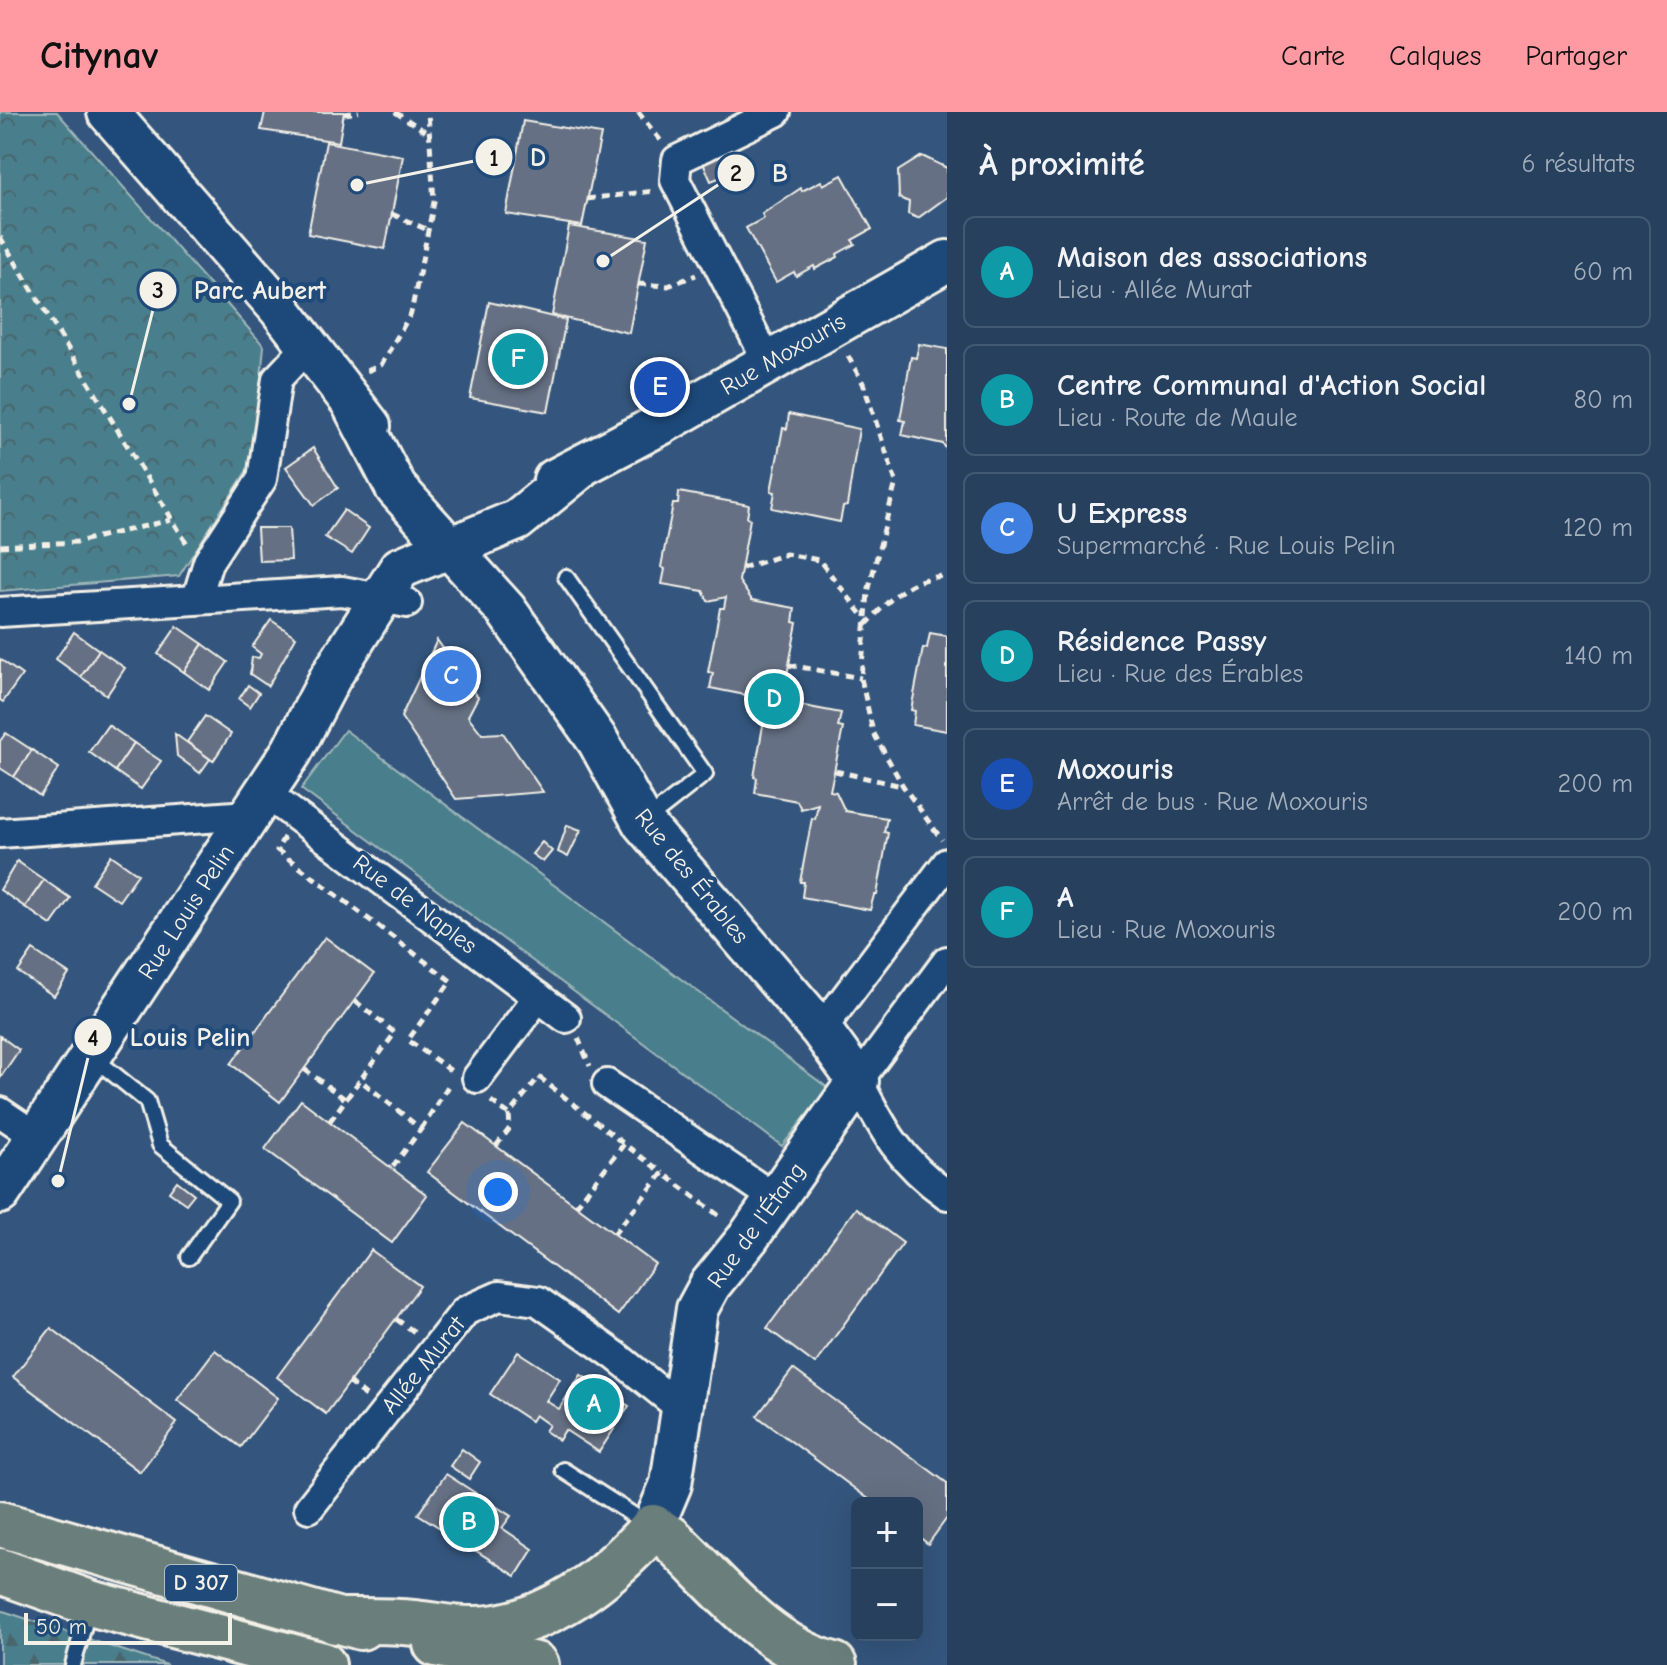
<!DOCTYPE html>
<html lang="fr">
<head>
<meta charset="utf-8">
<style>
  :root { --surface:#27405e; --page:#334b67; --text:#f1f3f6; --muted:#a4afbc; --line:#435973; --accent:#ff9aa2 }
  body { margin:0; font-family:"Comic Neue",sans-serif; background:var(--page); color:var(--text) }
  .controls { position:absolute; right:24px; bottom:24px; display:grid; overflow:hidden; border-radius:12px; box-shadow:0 8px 32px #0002 }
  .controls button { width:72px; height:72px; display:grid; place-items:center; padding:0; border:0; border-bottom:2px solid var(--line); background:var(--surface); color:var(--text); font:40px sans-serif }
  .scale { position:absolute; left:24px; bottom:20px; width:208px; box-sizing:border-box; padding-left:8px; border:4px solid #f4f1e8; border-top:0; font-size:22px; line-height:28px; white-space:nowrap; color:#f4f1e8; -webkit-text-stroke:6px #1f4a7a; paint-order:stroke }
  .you { position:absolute; left:498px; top:1080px; width:28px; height:28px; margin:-20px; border:6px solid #fff; border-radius:50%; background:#1a73e8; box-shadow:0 0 0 12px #1a73e833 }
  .badge { display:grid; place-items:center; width:52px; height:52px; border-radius:50%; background:var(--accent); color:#fff; font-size:26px; font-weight:700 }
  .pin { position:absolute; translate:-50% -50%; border:4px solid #fff; box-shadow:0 2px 8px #0006 }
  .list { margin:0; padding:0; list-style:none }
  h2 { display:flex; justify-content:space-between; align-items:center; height:104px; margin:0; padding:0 32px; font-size:34px }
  h2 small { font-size:26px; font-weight:400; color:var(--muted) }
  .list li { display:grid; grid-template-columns:52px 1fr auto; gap:24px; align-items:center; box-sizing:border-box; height:112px; margin:0 16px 16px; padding:0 16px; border:2px solid var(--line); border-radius:12px }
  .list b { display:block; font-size:30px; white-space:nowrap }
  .list p { margin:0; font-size:26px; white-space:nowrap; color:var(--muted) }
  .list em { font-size:26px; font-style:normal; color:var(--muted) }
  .map { position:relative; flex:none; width:947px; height:1553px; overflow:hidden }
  header { display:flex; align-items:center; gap:48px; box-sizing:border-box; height:112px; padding:0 40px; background:var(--accent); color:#111 }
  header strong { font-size:38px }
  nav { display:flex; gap:44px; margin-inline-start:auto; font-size:28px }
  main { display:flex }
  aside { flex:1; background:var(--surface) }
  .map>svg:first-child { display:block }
  .grass { fill:#4a7e8c; stroke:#9fb8ba; stroke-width:2 }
  .forest { fill:url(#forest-firs); stroke:#9fb8ba; stroke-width:2 }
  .park { fill:url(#park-crowns); stroke:#9fb8ba; stroke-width:2 }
  .building { fill:#657084; stroke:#f4f1e8; stroke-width:2 }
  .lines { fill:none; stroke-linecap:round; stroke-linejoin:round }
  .lane-casing { stroke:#f4f1e8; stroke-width:20 }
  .street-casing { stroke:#f4f1e8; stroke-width:34 }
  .secondary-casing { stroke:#f4f1e8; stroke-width:46 }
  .primary-casing { stroke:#f4f1e8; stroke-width:50 }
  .path { stroke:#f4f1e8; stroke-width:5; stroke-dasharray:8 6; stroke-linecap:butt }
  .lane { stroke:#1f4a7a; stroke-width:14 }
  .street { stroke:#1f4a7a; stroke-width:28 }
  .secondary { stroke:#1f4a7a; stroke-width:40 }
  .primary { stroke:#6b7f7c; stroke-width:44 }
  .labels { text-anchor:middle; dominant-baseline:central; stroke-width:8; stroke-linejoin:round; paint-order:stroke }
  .shield { fill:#1f4a7a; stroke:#b4bfc7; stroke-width:2 }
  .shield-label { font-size:22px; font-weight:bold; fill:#f4f1e8 }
  .street-label { font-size:24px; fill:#f4f1e8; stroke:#1f4a7a }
  .leader { fill:none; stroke:#f4f1e8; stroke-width:3 }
  .callout-dot { fill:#f4f1e8; stroke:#1f4a7a; stroke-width:3 }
  .mark-label { font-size:24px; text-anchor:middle; font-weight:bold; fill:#111 }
  .callout-label { font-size:26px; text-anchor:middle; font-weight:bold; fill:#f4f1e8; stroke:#1f4a7a; stroke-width:8; stroke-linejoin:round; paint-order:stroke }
</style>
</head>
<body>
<header>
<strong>Citynav</strong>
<nav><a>Carte</a><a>Calques</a><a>Partager</a></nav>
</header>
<main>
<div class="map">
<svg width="947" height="1553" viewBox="0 0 947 1553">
  <defs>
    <pattern id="forest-firs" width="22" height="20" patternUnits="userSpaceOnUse" patternTransform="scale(2)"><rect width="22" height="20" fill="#4a7e8c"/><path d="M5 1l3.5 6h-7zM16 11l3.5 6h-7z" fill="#4a666c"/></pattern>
    <pattern id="park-crowns" width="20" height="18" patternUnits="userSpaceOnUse" patternTransform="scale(2)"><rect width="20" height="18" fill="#4a7e8c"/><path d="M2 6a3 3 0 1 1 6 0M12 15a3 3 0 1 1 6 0" fill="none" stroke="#4a666c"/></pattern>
  </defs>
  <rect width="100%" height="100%" fill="#34557d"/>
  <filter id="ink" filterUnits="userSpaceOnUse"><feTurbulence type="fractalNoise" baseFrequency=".0125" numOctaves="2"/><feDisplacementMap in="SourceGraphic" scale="16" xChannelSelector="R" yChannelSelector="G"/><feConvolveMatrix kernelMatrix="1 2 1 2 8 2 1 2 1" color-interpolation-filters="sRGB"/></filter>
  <g filter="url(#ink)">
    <path class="grass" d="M345,618l483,358 -46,58 -481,-357z"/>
    <path class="forest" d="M0,1498l167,55h-167z"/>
    <path class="park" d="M0,0h57l207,234 -11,115 -74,115 -179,15z"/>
    <g class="building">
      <path d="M265,0h79l-5,30 -78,-12z"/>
      <path d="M523,9l78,13 -19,92 -76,-12z"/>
      <path d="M326,30l77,14 -18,93 -77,-15z"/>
      <path d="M720,41l9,21 -18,7 -9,-20z"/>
      <path d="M922,44l25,12v29l-29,21 -10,-4 1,-12 -10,-4 -1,-27z"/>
      <path d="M842,63l30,54 -20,11 3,4 -18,10 1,3 -23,12 -1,-3 -18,10 -2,-4 -18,10 -30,-54 18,-10 -2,-4 39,-26 1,3 19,-10 2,4z"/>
      <path d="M569,114l78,13 -18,94 -77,-18z"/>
      <path d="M489,190l77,18 -18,92 -78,-14z"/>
      <path d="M919,232l28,5v101l-4,-6 -41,-9 3,-14 -5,-1 11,-63 5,1z"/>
      <path d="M789,302l70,15 -12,77 -4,1 -3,15 -68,-14 3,-16 -4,-1 12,-63 4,1z"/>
      <path d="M313,336l25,40 -24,17 -28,-38z"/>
      <path d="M679,380l70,13 -2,13 3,1 -11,62 13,19 43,8 -2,14 4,1 -12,62h5l9,20 42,8 -3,14 5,1 -13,63 6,1 9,19 42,7 -3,14 4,1 -11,62h-3l-4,15 -68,-13 2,-15h-4l12,-64 3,1 3,-15 -17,5 -4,-8 -42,-8 2,-15 -3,-1 11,-63 -5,-1 -10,-17 -40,-8 3,-15 -5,-1 12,-64h4l2,-11 -18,4 -5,-10 -41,-7 3,-15 -4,-2 12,-63h5z"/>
      <path d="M344,398l25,18 -17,26 -27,-17z"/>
      <path d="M257,416h32l2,32 -32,1z"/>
      <path d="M271,508l25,17 -28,49 -18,-12 2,-17 7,1 2,-4 -9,-7z"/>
      <path d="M177,514l26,18 -19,28 -26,-18z"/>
      <path d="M74,520l25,18 -18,27 -25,-18z"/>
      <path d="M930,521l17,3v95l-34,-6 2,-14 -4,-1 12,-62h4z"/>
      <path d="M437,528l41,57 -10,19 14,18 21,-1 40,59 -87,7 -55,-82z"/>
      <path d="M203,532l25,18 -19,28 -25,-18z"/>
      <path d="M99,538l26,18 -18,27 -26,-18z"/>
      <path d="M0,547l22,16 -19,27 -3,-2z"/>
      <path d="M248,573l11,8 -9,14 -11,-8z"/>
      <path d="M205,604l26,18 -18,27 -26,-19z"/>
      <path d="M108,613l26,18 -19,28 -26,-19z"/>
      <path d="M6,621l26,17 -18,27 -14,-9v-27z"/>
      <path d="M175,622l35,25 -10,14 -23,-17z"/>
      <path d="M134,631l27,18 -20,28 -26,-18z"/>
      <path d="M32,638l27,18 -19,28 -26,-19z"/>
      <path d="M567,713l14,5 -13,27 -10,-5z"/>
      <path d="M542,730l10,9 -9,11 -11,-8z"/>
      <path d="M111,743l27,19 -19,27 -27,-18z"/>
      <path d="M17,749l27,19 -19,27 -25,-17z"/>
      <path d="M44,768l26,18 -19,27 -26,-18z"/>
      <path d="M325,825l49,37 -94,128 -49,-38z"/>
      <path d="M33,838l36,24 -15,22 -36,-24z"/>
      <path d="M0,924l19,14 -19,28z"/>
      <path d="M301,988l126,95 -35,48 -127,-94z"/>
      <path d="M465,1011l190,141 -37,51 -191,-143z"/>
      <path d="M177,1069l17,13 -8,10 -17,-12z"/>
      <path d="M856,1096l47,35 -88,121 -48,-36z"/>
      <path d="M371,1138l49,36 -94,128 -49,-37z"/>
      <path d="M51,1216l126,95 -37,49 -127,-95z"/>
      <path d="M215,1238l63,48 -37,49 -64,-47z"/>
      <path d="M518,1240l42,27 -14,22 13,8 22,-34 48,31 -30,46 -34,-22 -6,10 -14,-9 4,-6 -14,-10 -4,6 -41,-27z"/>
      <path d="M793,1257l154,114v35l-19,26 -11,-9v-32h-43l-117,-87z"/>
      <path d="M462,1337l18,13 -11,17 -19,-13z"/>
      <path d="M446,1362l65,42 -9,12 31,21 -17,27 -98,-62z"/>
    </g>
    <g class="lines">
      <defs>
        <g id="lane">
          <path d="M566,465l139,197 -61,48"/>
          <path d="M94,946l53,43 13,44 69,56 -40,56"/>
          <path d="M563,1358l87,56"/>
          <path d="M73,1553l16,-58"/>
        </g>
        <g id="street">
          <path d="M768,250l-93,-182 2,-20 99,-48"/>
          <path d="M197,486l11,-36 54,-83 15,-100 29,-31"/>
          <path d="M0,500l342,-21 65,12"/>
          <path d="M264,680l302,226"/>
          <path d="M0,721l248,-18"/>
          <path d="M947,849l-89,120c26,51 42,80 89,114"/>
          <path d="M821,918l126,-167"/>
          <path d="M477,966l61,-81"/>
          <path d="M607,972l169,115"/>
          <path d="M0,1000l37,25"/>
          <path d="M309,1396l156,-197 34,-15 39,5 78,55 67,54"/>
        </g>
        <g id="secondary">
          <path d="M108,0l171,196 91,118"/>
          <path d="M354,295l42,81 110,122 92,131 45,82 178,207 37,51 -110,157 -38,47 -13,24 -26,175 -18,43"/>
          <path d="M554,368l107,-56 286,-163"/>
          <path d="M0,1081l292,-442 38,-73 70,-110 117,-48 60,-49"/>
        </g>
        <g id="primary">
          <path d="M0,1412l361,103"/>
          <path d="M0,1459l90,32 233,62"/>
          <path d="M335,1509c26,0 54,-1 80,2 20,2 40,7 61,6 70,-2 132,-51 177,-102l17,11c49,47 96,109 164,127"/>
          <path d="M436,1532l100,21"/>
        </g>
      </defs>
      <use href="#lane" class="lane-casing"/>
      <use href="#street" class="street-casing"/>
      <use href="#secondary" class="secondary-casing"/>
      <use href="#primary" class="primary-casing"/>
      <g class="path">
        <path d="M395,0l33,21"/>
        <path d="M638,0l23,29"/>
        <path d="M344,2l15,-2"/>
        <path d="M587,87l67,-8"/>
        <path d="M392,102l36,16"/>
        <path d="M0,125l189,310"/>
        <path d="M638,172l30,2 28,-11"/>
        <path d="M848,244l15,27 33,99 -28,110 -7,86 12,54 30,54 39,54"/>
        <path d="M367,259l14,-6 30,-52 23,-111 -6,-90"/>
        <path d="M0,434l77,-4 94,-22"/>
        <path d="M742,456l44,-14 33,6 46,58"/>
        <path d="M866,513c24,-26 43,-48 81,-49"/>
        <path d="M789,553l72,13"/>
        <path d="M835,659l67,15"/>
        <path d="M284,725l-7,13 174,131 -43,59 46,33"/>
        <path d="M355,889l40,32 -35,47"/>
        <path d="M578,926l12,28"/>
        <path d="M304,957l41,30"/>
        <path d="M491,989l18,13 30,-37 85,67"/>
        <path d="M330,1009l30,-41 61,49 -29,39"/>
        <path d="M421,1017l29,-46"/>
        <path d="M496,1034l14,-18 -1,-14"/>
        <path d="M576,1094l48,-62 39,29"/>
        <path d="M614,1122l49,-61 59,45"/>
        <path d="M396,1207l20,14"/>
        <path d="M349,1270l17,14"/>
      </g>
      <use href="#lane" class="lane"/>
      <use href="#street" class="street"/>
      <use href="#secondary" class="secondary"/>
      <use href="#primary" class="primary"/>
    </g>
  </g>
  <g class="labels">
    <rect class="shield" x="165" y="1453" width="72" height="36" rx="6"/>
    <g class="shield-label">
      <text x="201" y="1471">D 307</text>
    </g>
    <g class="street-label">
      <text transform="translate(783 242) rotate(-30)">Rue Moxouris</text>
      <text transform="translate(692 764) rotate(51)">Rue des Érables</text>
      <text transform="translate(415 792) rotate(37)">Rue de Naples</text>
      <text transform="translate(186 800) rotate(-57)">Rue Louis Pelin</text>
      <text transform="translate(756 1113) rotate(-54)">Rue de l'Étang</text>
      <text transform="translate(423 1253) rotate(-51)">Allée Murat</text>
    </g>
  </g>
  <path class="leader" d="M357 73L494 45M603 149L736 61M129 292L158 178M58 1069L93 925"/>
  <g class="callout-dot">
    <circle cx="357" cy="73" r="8"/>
    <circle cx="603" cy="149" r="8"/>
    <circle cx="129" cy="292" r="8"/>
    <circle cx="58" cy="1069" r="8"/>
    <circle cx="494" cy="45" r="20"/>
    <circle cx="736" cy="61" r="20"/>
    <circle cx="158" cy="178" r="20"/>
    <circle cx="93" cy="925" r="20"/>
  </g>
  <g class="mark-label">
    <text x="494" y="54">1</text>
    <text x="736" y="69">2</text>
    <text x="158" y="186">3</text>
    <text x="93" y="934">4</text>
  </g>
  <g class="callout-label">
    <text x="538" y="54">D</text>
    <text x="780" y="70">B</text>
    <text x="260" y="187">Parc Aubert</text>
    <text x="190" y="934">Louis Pelin</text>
  </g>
</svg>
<div class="controls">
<button>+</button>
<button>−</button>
</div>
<div class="scale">50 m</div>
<div class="you"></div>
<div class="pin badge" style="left:594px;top:1292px;background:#0f9aa8">A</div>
<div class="pin badge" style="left:469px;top:1410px;background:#0f9aa8">B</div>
<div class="pin badge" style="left:451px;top:564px;background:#3f7fe0">C</div>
<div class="pin badge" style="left:774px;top:587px;background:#0f9aa8">D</div>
<div class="pin badge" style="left:660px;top:275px;background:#1a4fb4">E</div>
<div class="pin badge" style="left:518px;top:247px;background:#0f9aa8">F</div>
</div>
<aside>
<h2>À proximité<small>6 résultats</small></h2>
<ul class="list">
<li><span class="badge" style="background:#0f9aa8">A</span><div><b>Maison des associations</b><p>Lieu · Allée Murat</p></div><em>60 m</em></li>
<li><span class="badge" style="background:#0f9aa8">B</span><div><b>Centre Communal d'Action Social</b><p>Lieu · Route de Maule</p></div><em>80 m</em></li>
<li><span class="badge" style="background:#3f7fe0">C</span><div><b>U Express</b><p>Supermarché · Rue Louis Pelin</p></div><em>120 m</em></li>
<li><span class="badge" style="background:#0f9aa8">D</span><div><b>Résidence Passy</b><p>Lieu · Rue des Érables</p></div><em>140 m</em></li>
<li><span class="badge" style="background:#1a4fb4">E</span><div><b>Moxouris</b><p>Arrêt de bus · Rue Moxouris</p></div><em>200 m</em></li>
<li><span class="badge" style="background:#0f9aa8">F</span><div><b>A</b><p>Lieu · Rue Moxouris</p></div><em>200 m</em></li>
</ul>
</aside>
</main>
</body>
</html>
